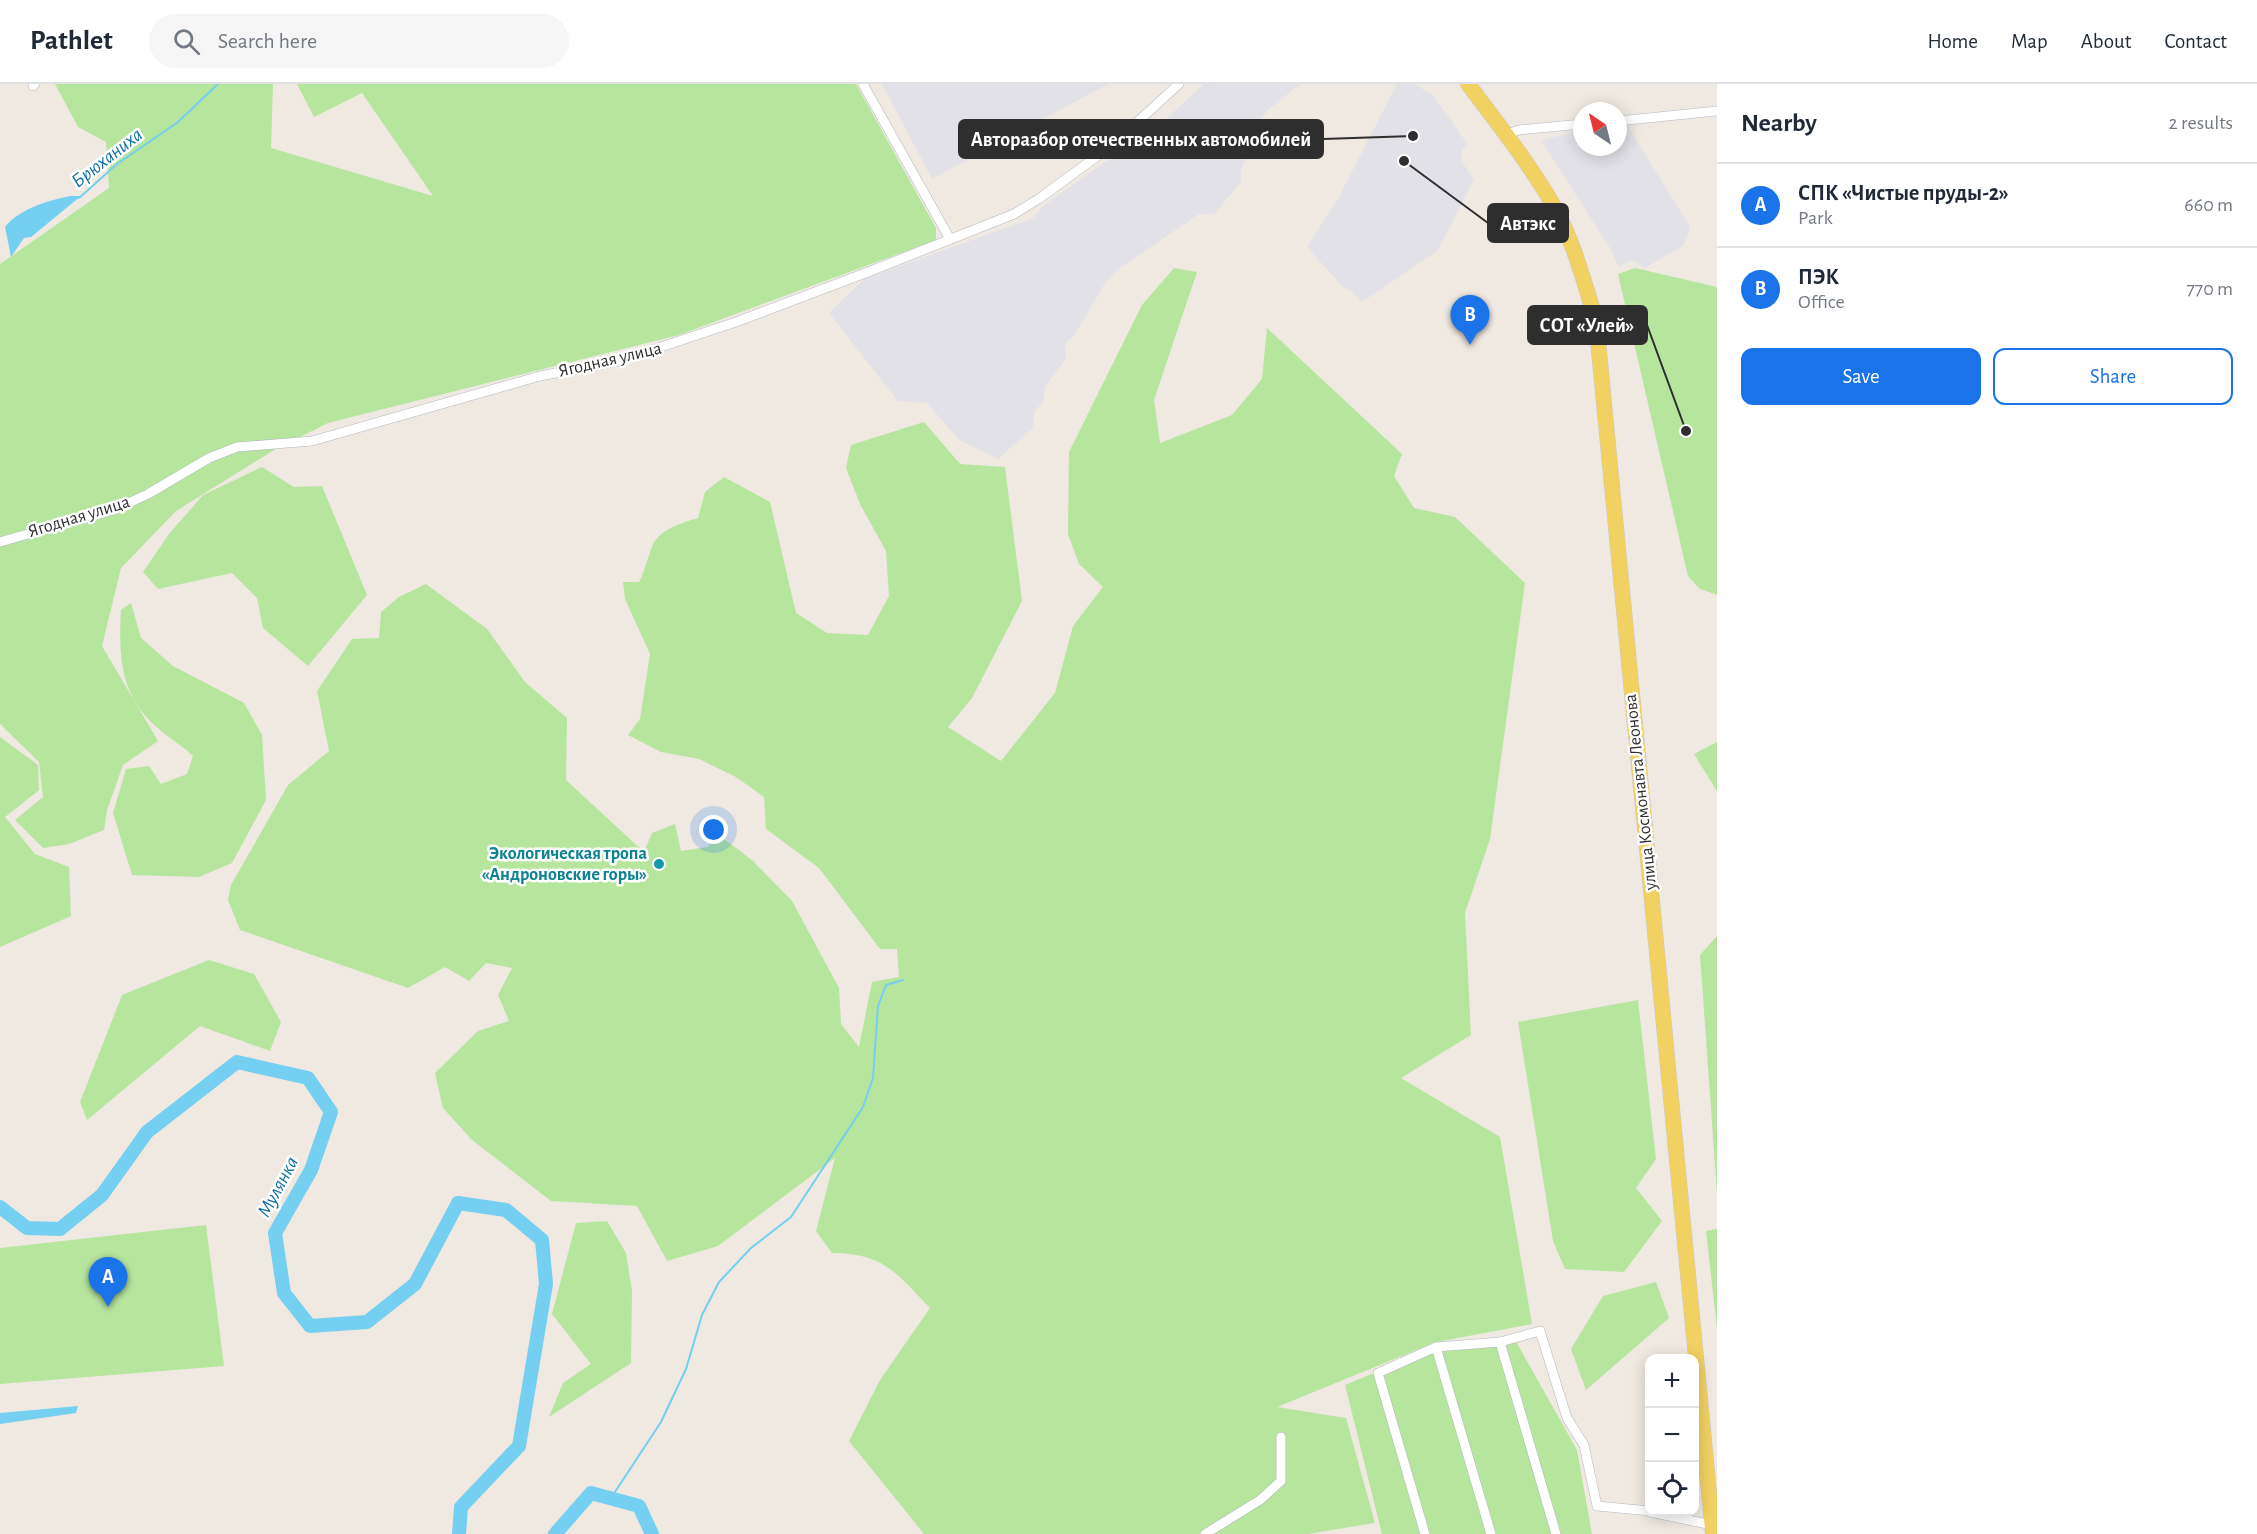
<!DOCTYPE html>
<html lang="en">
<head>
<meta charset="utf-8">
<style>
  :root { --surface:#fff; --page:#f6f6f7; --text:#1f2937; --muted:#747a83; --line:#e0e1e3; --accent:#1a73e8 }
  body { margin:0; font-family:"Alegreya Sans",sans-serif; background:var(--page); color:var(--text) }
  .controls { position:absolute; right:18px; bottom:18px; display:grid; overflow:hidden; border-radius:12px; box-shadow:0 3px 15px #0003 }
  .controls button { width:54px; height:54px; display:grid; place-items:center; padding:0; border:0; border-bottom:2px solid var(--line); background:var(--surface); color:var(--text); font:30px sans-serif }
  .compass { position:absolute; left:1573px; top:18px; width:54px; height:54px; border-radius:50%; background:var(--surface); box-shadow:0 3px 15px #0003; rotate:325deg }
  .you { position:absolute; left:714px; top:746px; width:21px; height:21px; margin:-15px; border:4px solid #fff; border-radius:50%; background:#1a73e8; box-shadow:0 0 0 9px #1a73e833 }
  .badge { display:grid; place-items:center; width:39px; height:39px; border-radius:50%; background:var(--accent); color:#fff; font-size:20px; font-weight:700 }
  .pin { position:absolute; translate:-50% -50px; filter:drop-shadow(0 2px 3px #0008) }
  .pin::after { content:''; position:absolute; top:32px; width:21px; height:18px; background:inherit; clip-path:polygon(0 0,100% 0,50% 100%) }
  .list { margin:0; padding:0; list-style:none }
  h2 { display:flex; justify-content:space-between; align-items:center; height:78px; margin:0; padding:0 24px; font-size:26px }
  h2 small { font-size:20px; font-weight:400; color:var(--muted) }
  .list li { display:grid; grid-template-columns:39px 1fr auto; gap:18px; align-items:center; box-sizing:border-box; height:84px; padding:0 24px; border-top:2px solid var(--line) }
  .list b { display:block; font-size:22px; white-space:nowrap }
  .list p { margin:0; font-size:20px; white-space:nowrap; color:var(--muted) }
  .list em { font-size:20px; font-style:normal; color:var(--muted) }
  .actions { display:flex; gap:12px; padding:18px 24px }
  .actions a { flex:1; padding:14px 0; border:2px solid var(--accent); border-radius:12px; text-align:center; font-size:21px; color:var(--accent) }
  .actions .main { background:var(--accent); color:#fff }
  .icon { flex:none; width:33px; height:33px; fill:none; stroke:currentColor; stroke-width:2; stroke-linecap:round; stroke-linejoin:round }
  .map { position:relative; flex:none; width:1717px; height:1450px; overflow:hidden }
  header { display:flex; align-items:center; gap:36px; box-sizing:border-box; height:84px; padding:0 30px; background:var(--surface); border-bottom:2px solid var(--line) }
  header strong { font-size:28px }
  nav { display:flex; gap:33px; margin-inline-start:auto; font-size:21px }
  .search { width:420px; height:54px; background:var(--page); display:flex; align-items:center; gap:15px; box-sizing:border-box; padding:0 21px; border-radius:33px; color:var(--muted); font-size:22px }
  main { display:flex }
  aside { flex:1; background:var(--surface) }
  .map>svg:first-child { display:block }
  .industrial { fill:#e3e1e8 }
  .green { fill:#b6e59e }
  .water { fill:#75cff0 }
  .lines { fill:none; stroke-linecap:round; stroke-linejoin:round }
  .stream { stroke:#75cff0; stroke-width:2 }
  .river { stroke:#75cff0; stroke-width:14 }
  .street-casing { stroke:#b4b7c1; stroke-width:10 }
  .primary-casing { stroke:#c9c9c9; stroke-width:16 }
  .street { stroke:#fff; stroke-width:9 }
  .primary { stroke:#f2d163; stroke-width:15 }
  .culture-dot { fill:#0f9aa8; stroke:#fff; stroke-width:2 }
  .labels { text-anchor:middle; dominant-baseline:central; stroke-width:5; stroke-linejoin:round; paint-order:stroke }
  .street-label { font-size:18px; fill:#2e2e2e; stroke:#fff }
  .culture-label { font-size:18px; font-weight:bold; fill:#0d838f; stroke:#fff; text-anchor:end }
  .water-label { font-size:20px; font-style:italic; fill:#0d6fa3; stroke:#fff }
  .leader { fill:none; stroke:#2e2e2e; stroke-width:2 }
  .callout-dot { fill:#2e2e2e; stroke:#fff; stroke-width:2 }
  .callout { fill:#2e2e2e; stroke:#2e2e2e; stroke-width:2 }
  .callout-label { font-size:20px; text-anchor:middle; font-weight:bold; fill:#fff }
</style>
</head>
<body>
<header>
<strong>Pathlet</strong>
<div class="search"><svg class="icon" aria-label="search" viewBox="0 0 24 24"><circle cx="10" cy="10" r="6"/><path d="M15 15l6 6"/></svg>Search here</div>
<nav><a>Home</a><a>Map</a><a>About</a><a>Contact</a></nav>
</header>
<main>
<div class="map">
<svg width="1717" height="1450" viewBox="0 0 1717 1450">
  <rect width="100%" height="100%" fill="#efe9e1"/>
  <g class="industrial">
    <path d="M882,0h226l-176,95z"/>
    <path d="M1204,0h96l-33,27 -9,11 1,13 -18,33v14l-27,32h-15l-82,56 -12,13 -30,51 -10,10 1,14 -21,29 -1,14 -10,11 -1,16 -35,31 -39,-19 -32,-37 -29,-2 -69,-88 35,-34 169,-61 11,-13 85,-59 16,-8z"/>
    <path d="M1397,0h17l19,11 35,50 -6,5 -1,11 13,18 -36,71 -76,52 -12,-12 -6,-2 -37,-41 32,-50z"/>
    <path d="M1618,41h9l63,102 -6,18 -39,23 -13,-8 -13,7 -9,-19 -69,-108 30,-7 -2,-6h13v20h36z"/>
  </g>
  <g class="green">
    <path d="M55,0h218l-2,64 162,48 -71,-103 -48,24 -17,-33h559l80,144v12l-257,95 -351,88 -54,27 -98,61 -55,57 -19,78 56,95 -35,24 -16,45 -3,20 -35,14 -26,4 -28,-28 28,-23 -4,-35 -39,-38v-460l109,-76 -3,-46 -28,-15z"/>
    <path d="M1174,184l23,4 -43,128 6,43 72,-28 30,-36 5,-51 135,126 -8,22 20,32 41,9 70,66 -35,256 -25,74 6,122 -70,43 99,59 32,187 -96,18 -159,65 69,11 29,105 -68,11h-383l-75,-93 31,-61 50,-72c-33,-35 -47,-55 -98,-55l-16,-22 19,-73 -117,88 -51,15 -30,-55 -86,-5 -79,-61 -29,-32 -8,-35 43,-42 31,-10 -11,-26 14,-27 -26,-5 -17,18 -24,-14 -37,21 -168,-58 -12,-30 3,-15 57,-100 41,-34 -12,-60 35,-52 27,-1 2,-26 18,-15 27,-13 61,45 38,53 42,36 -1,62 78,72 8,-19 23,-9 6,27 27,-4 8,-14 36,27 40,41 47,87 2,36 18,23 13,-65 27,-5 -2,-28h-17l-61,-81 -53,-39 -2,-32 -28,-20 -37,-18 -38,-7 -33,-17 12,-16 10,-65 -25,-55 -2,-17h16c6,-10 12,-37 16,-41 10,-14 28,-18 43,-23l7,-26 19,-15 46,25 26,111 31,20 41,2 21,-39 -3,-45 -26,-47 -14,-36 5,-23 73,-23 36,42 45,3 17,134 -50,97 -24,29 53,34 54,-68 18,-67 30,-39 -24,-23 -11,-30 1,-82 73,-147z"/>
    <path d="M1635,184l82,19v308l-17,-6 -12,-13 -70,-302z"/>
    <path d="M262,383l32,20 28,-1 45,109 -59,71 -45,-38 -6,-30 -25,-25 -74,16 -15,-17 26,-38 34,-39z"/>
    <path d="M131,519l10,35 32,28 71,37 18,32 4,65 -34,63 -33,14 -67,-2 -19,-62 13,-44 23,-3 12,18 26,-10 6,-18c-15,-14 -37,-26 -50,-43 -24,-30 -24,-66 -22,-103z"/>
    <path d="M0,653l38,28 1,25 -34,27 30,37 34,13 2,49 -71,31z"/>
    <path d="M1717,658v49l-23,-37z"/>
    <path d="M1717,852v257l-17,-238z"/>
    <path d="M209,876l45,14 27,48 -11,29 -70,-25 -113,94 -7,-18 42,-107z"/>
    <path d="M1638,916l18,159 -20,29 26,33 -38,51 -59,-3 -12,-28 -35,-219z"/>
    <path d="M607,1137l19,32 6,38 -1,72 -82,54 14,-34 28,-19 -39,-50 24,-91z"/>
    <path d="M206,1141l18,141 -224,18v-136z"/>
    <path d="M1717,1145v99l-11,-97z"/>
    <path d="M1656,1198l13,36 -83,72 -15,-41 32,-53z"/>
    <path d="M1514,1254l63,112 15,84h-210l-37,-149 72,-30z"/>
  </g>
  <g class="water">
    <path d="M71,112h10l-50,41 -7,1 -13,19 -6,-30c14,-18 44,-27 66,-31z"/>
    <path d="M78,1322l-2,7 -76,11v-11z"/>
  </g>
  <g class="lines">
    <g class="stream">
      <path d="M79,114l38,-34 61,-42 40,-38"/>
      <path d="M611,1414l50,-76 25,-53 16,-54 17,-33 32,-34 40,-31 72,-110 10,-29 5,-72 8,-21 17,-5"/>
    </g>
    <g class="river">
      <path d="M0,1123l27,21 33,1 42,-34 45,-63 90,-70 71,16 23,34 -20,58 -36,63 9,60 26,33 57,-4 48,-38 43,-81 48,7 36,30 4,44 -27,162 -58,61 -2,27"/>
      <path d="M555,1450l36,-41 48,13 13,28"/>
    </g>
    <defs>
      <g id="street">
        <path d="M863,0l87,155"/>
        <path d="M33,2l2,-2"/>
        <path d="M1618,37l99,-10"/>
        <path d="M1505,51l14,-5 63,-6"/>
        <path d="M0,458l113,-32 35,-16 61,-36 28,-11 75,-6 228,-65 79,-15 117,-39 132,-50 146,-58 26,-16 71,-52 68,-62"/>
        <path d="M1500,1258l40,-11 27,87 17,27 13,61 53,5"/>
        <path d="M1650,1428l62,13"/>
        <path d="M1205,1450l55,-34 21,-19v-44"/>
        <path d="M1425,1450l-47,-161 58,-26"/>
        <path d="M1491,1450l-55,-187 64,-5 56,192"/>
      </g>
      <path id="primary" d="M1468,0c30,40 62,80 87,124 19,35 29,74 41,112l117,1214"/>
    </defs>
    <use href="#street" class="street-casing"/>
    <use href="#primary" class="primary-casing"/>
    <use href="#street" class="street"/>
    <use href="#primary" class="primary"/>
  </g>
  <circle class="culture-dot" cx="659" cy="780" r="6"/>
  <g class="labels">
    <g class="street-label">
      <text transform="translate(610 276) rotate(-13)">Ягодная улица</text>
      <text transform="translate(79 433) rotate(-17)">Ягодная улица</text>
      <text transform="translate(1641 708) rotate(-96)">улица Космонавта Леонова</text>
    </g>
    <g class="culture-label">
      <text x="647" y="770">Экологическая тропа<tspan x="647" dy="21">«Андроновские горы»</tspan></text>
    </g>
    <g class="water-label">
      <text transform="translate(107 74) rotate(-38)">Брюханиха</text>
      <text transform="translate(278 1103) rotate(-62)">Мулянка</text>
    </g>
  </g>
  <path class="leader" d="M1413 52L1323 55M1404 77L1488 139M1686 347L1647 241"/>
  <g class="callout-dot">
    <circle cx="1413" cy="52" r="6"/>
    <circle cx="1404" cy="77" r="6"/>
    <circle cx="1686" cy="347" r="6"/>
  </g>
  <g class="callout">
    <rect x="959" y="36" width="364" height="38" rx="6"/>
    <rect x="1488" y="120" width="80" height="38" rx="6"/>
    <rect x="1528" y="222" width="119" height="38" rx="6"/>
  </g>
  <g class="callout-label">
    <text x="1141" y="62">Авторазбор отечественных автомобилей</text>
    <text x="1528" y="146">Автэкс</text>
    <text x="1587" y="248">СОТ «Улей»</text>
  </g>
</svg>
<div class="controls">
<button>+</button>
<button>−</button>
<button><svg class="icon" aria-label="locate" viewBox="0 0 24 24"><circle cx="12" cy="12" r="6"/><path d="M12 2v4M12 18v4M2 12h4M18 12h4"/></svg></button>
</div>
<svg class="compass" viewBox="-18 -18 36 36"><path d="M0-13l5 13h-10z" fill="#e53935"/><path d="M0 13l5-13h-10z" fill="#747a83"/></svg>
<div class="you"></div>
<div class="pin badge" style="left:108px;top:1223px">A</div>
<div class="pin badge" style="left:1470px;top:261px">B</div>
</div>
<aside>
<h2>Nearby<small>2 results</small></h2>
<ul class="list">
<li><span class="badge">A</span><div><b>СПК «Чистые пруды-2»</b><p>Park</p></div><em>660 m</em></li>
<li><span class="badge">B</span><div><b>ПЭК</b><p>Office</p></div><em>770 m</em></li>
</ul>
<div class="actions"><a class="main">Save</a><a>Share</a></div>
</aside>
</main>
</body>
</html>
